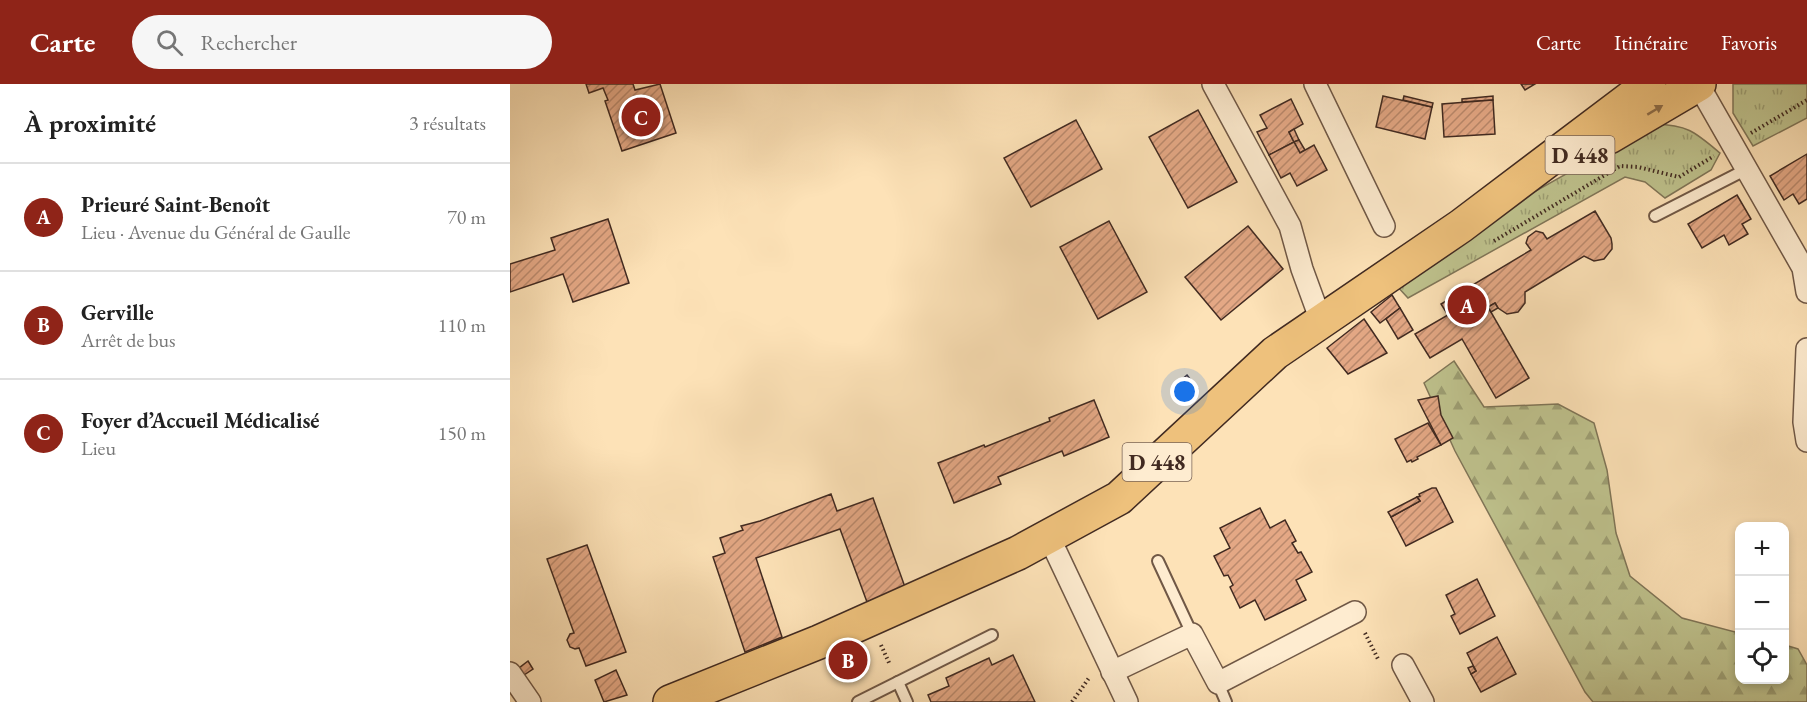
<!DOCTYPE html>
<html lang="fr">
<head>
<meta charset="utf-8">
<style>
  :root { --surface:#fff; --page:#f6f6f6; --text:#222; --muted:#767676; --line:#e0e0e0; --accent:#8f2418 }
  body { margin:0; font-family:"EB Garamond",serif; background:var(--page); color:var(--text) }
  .controls { position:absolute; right:18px; bottom:18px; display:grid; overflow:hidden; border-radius:12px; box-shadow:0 3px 9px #0003 }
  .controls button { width:54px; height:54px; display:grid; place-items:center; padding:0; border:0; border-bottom:2px solid var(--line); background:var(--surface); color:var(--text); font:30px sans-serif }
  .you { position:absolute; left:675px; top:308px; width:21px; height:21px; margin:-15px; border:4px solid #fff; border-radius:50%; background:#1a73e8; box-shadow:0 0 0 9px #1a73e833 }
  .badge { display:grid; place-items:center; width:39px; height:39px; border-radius:50%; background:var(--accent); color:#fff; font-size:20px; font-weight:700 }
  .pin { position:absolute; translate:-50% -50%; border:3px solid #fff; box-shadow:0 2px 6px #0006 }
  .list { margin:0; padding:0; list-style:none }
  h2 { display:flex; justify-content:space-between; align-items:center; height:78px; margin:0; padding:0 24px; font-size:26px }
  h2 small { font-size:20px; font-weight:400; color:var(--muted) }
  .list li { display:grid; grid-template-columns:39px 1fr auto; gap:18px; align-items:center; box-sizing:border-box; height:108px; padding:0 24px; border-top:2px solid var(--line) }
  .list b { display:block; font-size:22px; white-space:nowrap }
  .list p { margin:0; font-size:20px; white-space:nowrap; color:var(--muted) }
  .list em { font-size:20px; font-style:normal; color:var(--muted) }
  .icon { flex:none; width:33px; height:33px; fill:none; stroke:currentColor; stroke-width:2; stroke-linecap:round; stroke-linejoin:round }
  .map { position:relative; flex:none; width:1297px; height:618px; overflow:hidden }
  header { display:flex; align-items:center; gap:36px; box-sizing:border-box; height:84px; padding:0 30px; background:var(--accent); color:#fff }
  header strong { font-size:28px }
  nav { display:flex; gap:33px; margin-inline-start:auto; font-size:21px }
  .search { width:420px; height:54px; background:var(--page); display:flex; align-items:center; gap:15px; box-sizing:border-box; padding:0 21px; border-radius:33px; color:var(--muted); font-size:22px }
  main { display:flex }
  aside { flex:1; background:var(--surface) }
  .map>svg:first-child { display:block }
  .grass { fill:url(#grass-tufts); stroke:#807658; stroke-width:1.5 }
  .forest { fill:url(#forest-firs); stroke:#807658; stroke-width:1.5 }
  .building { fill:url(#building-hatch); stroke:#412a21; stroke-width:1.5 }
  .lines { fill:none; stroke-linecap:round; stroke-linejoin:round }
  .lane-casing { stroke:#705846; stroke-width:14 }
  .street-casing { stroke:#705846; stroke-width:24 }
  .primary-casing { stroke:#412a21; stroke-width:36 }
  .path { stroke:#412a21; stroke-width:4; stroke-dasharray:1.5 3; stroke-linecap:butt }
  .lane { stroke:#feecd0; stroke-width:10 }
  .street { stroke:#feecd0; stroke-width:21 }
  .primary { stroke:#eec17c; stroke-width:33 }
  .oneway { fill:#8f6e4a }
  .labels { text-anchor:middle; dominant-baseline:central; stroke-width:4.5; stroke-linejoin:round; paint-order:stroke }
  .shield { fill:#feecd0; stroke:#7a6456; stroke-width:1.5 }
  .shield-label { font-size:22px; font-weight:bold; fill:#412a21 }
</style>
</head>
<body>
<header>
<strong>Carte</strong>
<div class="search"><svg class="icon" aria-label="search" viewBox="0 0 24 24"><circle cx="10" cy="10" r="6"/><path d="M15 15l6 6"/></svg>Rechercher</div>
<nav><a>Carte</a><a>Itinéraire</a><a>Favoris</a></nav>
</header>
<main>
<aside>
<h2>À proximité<small>3 résultats</small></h2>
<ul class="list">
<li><span class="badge">A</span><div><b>Prieuré Saint-Benoît</b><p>Lieu · Avenue du Général de Gaulle</p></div><em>70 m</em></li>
<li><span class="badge">B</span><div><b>Gerville</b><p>Arrêt de bus</p></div><em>110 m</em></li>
<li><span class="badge">C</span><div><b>Foyer d’Accueil Médicalisé</b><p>Lieu</p></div><em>150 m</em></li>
</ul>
</aside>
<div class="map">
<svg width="1297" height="618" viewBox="0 0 1297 618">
  <defs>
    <pattern id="grass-tufts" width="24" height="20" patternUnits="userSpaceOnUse" patternTransform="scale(1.5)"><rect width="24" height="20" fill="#bfc38e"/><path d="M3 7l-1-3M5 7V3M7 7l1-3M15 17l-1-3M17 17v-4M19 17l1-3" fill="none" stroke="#9d9f74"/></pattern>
    <pattern id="forest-firs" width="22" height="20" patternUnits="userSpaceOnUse" patternTransform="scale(1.5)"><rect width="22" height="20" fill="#bfc38e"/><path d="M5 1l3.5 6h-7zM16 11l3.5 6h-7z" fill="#9d9f74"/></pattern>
    <pattern id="building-hatch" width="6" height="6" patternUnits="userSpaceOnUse" patternTransform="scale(1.5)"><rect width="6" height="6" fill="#e4a885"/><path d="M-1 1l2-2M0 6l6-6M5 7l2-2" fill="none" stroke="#ba896c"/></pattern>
  </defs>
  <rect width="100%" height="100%" fill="#fde2b7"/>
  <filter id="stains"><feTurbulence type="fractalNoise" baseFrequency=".00333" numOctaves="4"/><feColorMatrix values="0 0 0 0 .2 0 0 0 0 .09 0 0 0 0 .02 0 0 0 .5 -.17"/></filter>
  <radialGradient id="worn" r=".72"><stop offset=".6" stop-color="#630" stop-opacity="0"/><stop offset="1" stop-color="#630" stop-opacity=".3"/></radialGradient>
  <g class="grass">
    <path d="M1223,0h74v34l-54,28 -20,-33z"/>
    <path d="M1145,40c33,1 40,8 65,29l-9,17 -46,28 -20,-16 -20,-5 -217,121 -11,-12 121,-85z"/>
  </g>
  <path class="forest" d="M944,277l30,46 74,-3 36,19 13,47 9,63 14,43 52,42 57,15 1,47h44l1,-35 13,4 9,16v37h-214l-8,-10 -130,-241 -31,-68z"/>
  <g class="building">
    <path d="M76,0h47l2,6 25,-6 16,49 -54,18 -17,-50 3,-1 -5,-12 -14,5z"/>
    <path d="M1011,0h14l-10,6z"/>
    <path d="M873,12l49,11 -7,32 -49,-12z"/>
    <path d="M894,12l29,7 -1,4 -29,-7z"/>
    <path d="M983,12v4l-31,2v-3z"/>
    <path d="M781,15l12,25 -14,8 5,10 -25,13 -12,-23 10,-4 -7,-13z"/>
    <path d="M983,16l2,34 -51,3 -2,-33z"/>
    <path d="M688,26l39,72 -49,26 -39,-71z"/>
    <path d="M566,36l26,49 -71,38 -27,-49z"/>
    <path d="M784,45l5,11 -5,2 -5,-10z"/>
    <path d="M789,56l6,10 -5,3 -6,-11z"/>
    <path d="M784,58l6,11 14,-8 13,25 -30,16 -7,-13 -9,5 -12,-23z"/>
    <path d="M1297,70v45l-8,5 -6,-10 -9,6 -14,-24z"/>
    <path d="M1227,111l14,24 -9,5 6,10 -19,11 -5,-10 -22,13 -14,-24z"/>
    <path d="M1085,127l16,27 1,6v5l-8,10 -10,2 -10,-5 -59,36v11l-7,9 -11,2 -9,-6 -3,-5 -7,4 41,71 -33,20 -34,-59 -32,19 -15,-24 33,-19 -7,-11 90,-54 -5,-7 2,-6 8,-6 7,2 4,6z"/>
    <path d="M98,135l21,64 -56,19 -10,-28 -53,18v-28l45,-14 -4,-12z"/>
    <path d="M599,137l38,71 -49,27 -38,-72z"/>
    <path d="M738,142l35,43 -62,51 -36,-43z"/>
    <path d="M882,211l8,13 -20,15 -9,-11z"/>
    <path d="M985,219l3,5 -7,4 -3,-5z"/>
    <path d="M890,224l13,22 -15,9 -12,-20z"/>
    <path d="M854,235l23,34 -39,21 -21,-26z"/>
    <path d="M677,291l11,14 -14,11 -11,-13z"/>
    <path d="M928,312l3,19 12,23 -12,7 -23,-45z"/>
    <path d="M584,316l15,37 -45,19 -2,-5 -64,26 3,7 -47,19 -16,-40 46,-18 1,2 65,-26 -1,-3z"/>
    <path d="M918,339l13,22 -24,12 1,2 -6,3 -1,-2 -4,2 -12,-23z"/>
    <path d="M922,404h4l17,34 -47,24 -15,-29 29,-16 -3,-4 3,-1 -1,-2z"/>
    <path d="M321,410l6,17 36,-13 32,89 -38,15 -27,-73 -84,29 26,79 -37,15 -32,-95 12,-4 -5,-15 23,-8 -2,-4 19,-5z"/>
    <path d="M907,413l3,4 -29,16 -3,-5z"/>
    <path d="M750,424l10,20 15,-8 11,21 -4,2 6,10 3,-1 11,20 -16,8 10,20 -41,20 -10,-20 -15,8 -10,-21 3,-2 -5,-10 -4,1 -10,-20 16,-8 -10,-20z"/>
    <path d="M77,461l39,107 -40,14 -7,-18 -4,1 -5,-2 -3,-7 3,-6 4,-1 -27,-74z"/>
    <path d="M967,495l18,37 -35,18 -9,-18 4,-2 -9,-19z"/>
    <path d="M987,553l19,37 -35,18 -10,-18 5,-3 -9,-18z"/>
    <path d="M503,571l22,47h-104l-3,-7 21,-9 -3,-8 43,-20 3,7z"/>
    <path d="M18,577l5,8 -9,6 -5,-7z"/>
    <path d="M963,582l3,5 -5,3 -3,-6z"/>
    <path d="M106,586l11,25 -23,7 -9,-22z"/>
  </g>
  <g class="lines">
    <defs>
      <g id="lane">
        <path d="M1145,132l92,-47"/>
        <path d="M648,477l34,73"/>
        <path d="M388,598l9,20"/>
        <path d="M708,599l8,19"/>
        <path d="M348,618l134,-67"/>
      </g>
      <g id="street">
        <path d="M703,0l77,142 12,43 19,52"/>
        <path d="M805,0l69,142"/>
        <path d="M1188,0l105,184 4,24"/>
        <path d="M1297,265l-3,73 3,19"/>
        <path d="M539,453l78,165"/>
        <path d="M893,581l20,37"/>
        <path d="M602,588l80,-38 26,49 137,-71"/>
        <path d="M0,589l20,29"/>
      </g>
      <g id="primary">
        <path d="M1099,53l90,-53"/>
        <path d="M160,618l149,-60 199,-89 101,-55 156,-145 186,-127 188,-142"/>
      </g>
    </defs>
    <use href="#lane" class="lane-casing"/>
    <use href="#street" class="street-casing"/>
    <use href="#primary" class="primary-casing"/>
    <g class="path">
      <path d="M1241,49l56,-33"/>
      <path d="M984,157l126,-75 18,1 41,10 35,-21"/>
      <path d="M855,549l14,28"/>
      <path d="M371,561l9,20"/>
      <path d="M562,618l17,-24"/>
    </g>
    <use href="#lane" class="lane"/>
    <use href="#street" class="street"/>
    <use href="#primary" class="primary"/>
  </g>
  <defs><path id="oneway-solid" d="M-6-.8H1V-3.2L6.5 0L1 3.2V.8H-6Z" transform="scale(1.5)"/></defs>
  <use class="oneway" href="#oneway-solid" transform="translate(1145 26) rotate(-31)"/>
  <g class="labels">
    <g class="shield">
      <rect x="1035.5" y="52" width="69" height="38" rx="4.5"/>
      <rect x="612.5" y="359" width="69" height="38" rx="4.5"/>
    </g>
    <g class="shield-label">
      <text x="1070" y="71">D 448</text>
      <text x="647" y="378">D 448</text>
    </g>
  </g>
  <rect width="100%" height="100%" filter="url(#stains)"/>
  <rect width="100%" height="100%" fill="url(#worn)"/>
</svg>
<div class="controls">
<button>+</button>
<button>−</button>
<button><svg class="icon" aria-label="locate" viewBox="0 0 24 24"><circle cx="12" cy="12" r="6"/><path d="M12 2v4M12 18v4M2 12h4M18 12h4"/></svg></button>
</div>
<div class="you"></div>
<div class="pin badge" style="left:957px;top:221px">A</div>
<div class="pin badge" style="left:338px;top:576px">B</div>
<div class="pin badge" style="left:131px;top:33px">C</div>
</div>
</main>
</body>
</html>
